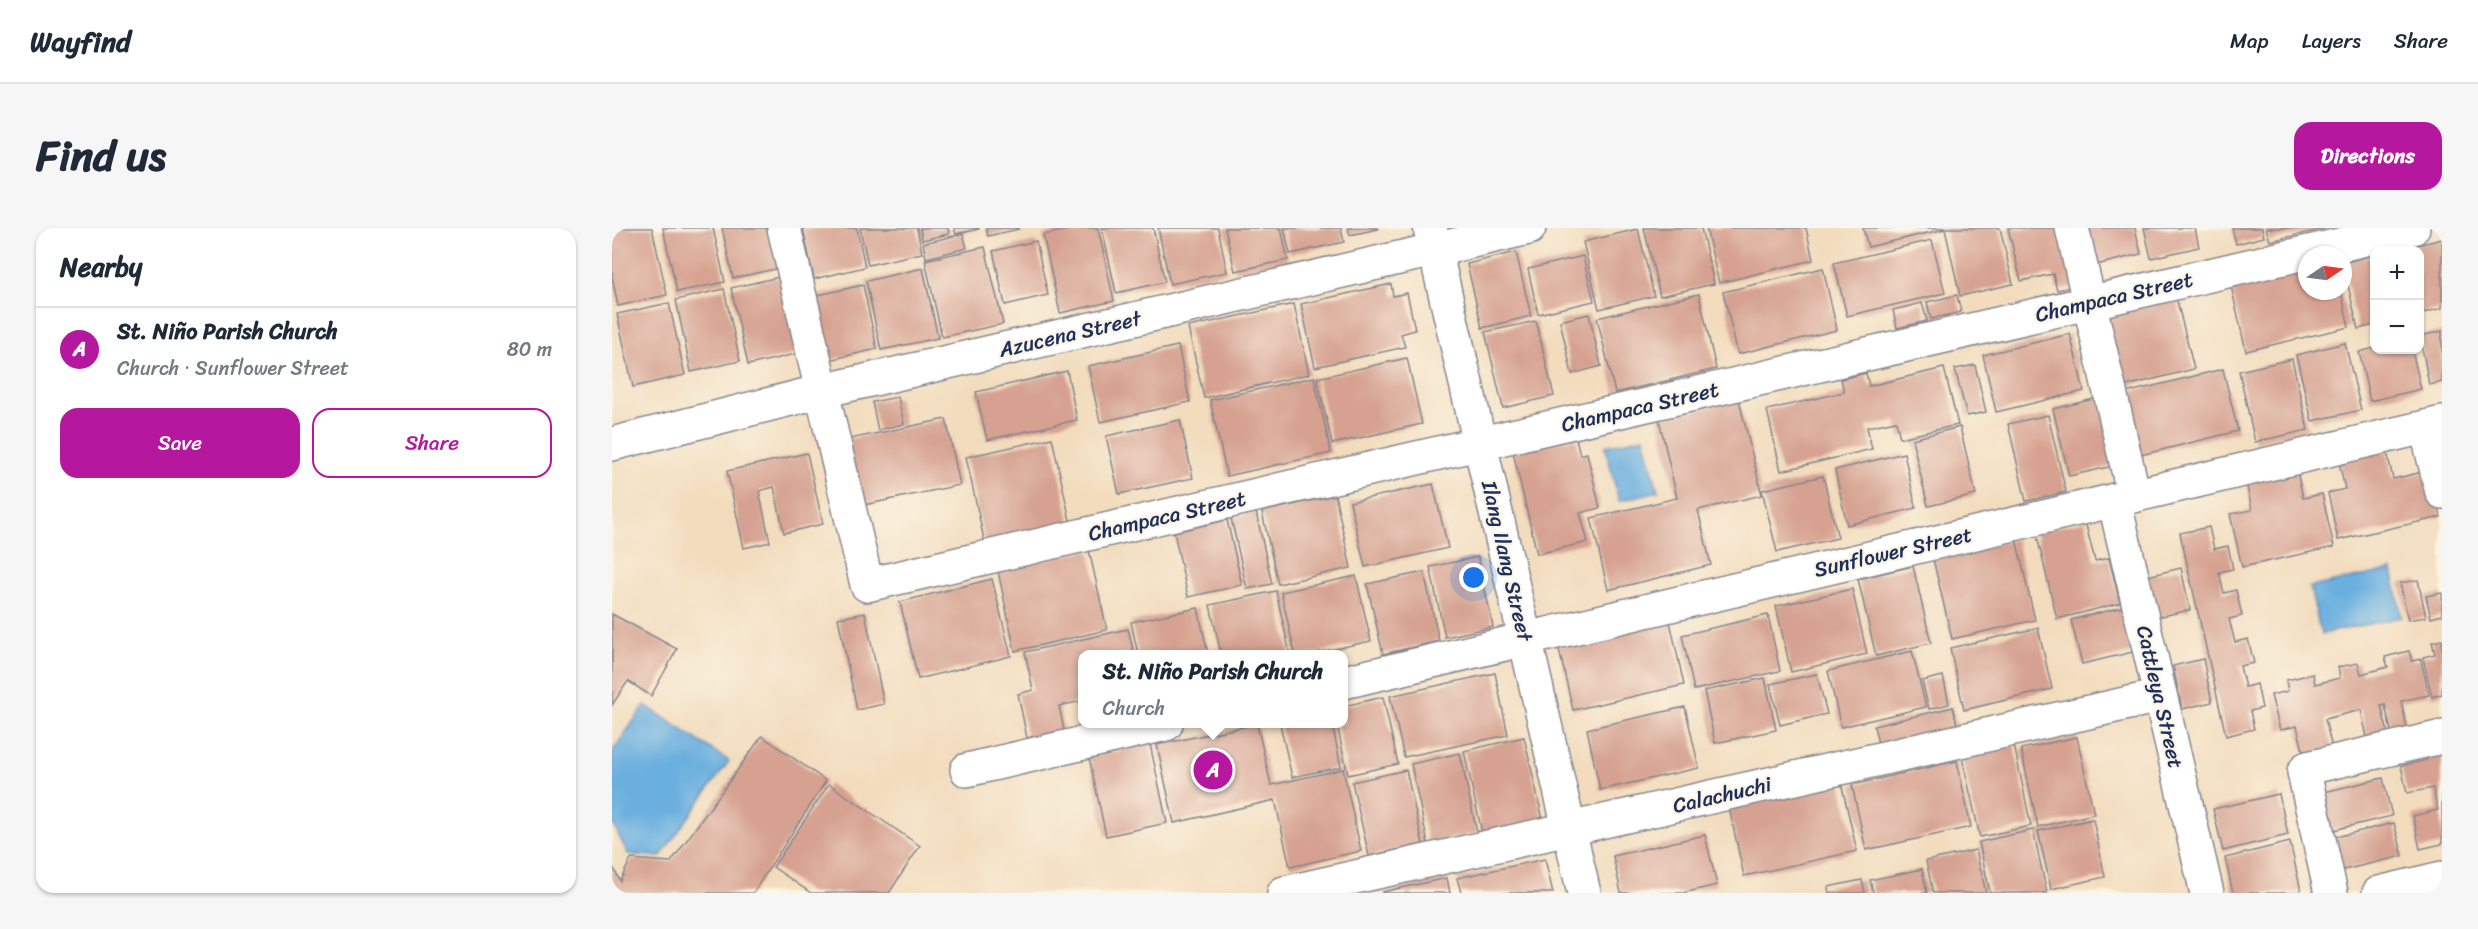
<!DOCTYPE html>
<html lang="en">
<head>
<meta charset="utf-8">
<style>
  :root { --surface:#fff; --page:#f6f6f7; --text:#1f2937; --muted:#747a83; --line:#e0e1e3; --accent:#b5179e }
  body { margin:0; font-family:Sriracha,sans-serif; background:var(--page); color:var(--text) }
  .controls { position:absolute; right:18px; top:18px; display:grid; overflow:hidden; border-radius:12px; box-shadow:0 2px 4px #0004 }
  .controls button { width:54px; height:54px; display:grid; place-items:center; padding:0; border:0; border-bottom:2px solid var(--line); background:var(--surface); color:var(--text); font:30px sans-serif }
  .compass { position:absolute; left:1686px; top:18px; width:54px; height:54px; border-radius:50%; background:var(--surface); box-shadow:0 2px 4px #0004; rotate:77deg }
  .you { position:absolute; left:862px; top:350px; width:21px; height:21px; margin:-15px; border:4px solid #fff; border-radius:50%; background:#1a73e8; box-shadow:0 0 0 9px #1a73e833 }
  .badge { display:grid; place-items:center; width:39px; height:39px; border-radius:50%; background:var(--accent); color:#fff; font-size:20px; font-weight:700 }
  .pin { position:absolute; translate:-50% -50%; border:3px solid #fff; box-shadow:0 2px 6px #0006 }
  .popup { position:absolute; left:466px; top:422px; width:270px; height:78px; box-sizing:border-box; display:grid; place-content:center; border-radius:12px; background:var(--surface); filter:drop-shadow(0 2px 4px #0005); font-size:20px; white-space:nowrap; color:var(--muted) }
  .popup b { font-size:22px; color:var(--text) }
  .popup::after { content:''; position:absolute; left:50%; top:100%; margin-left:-12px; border:12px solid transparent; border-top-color:var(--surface) }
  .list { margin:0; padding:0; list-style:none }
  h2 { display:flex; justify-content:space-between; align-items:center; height:78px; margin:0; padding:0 24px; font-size:26px }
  h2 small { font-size:20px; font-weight:400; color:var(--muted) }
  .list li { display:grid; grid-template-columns:39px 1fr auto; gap:18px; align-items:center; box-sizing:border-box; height:84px; padding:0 24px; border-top:2px solid var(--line) }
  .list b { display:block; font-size:22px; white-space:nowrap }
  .list p { margin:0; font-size:20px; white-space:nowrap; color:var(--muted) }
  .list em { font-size:20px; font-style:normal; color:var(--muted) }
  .actions { display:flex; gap:12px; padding:18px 24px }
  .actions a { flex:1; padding:14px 0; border:2px solid var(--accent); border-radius:18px; text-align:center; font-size:21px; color:var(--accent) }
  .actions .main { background:var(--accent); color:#fff }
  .map { position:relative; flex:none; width:1830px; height:665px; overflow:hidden; border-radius:18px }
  header { display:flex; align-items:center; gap:36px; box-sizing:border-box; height:84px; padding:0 30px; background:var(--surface); border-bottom:2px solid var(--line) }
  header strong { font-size:28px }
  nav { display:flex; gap:33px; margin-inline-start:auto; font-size:21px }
  .intro { display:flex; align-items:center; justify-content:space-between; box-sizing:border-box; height:144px; padding:0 36px }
  h1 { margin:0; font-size:42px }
  .button { padding:15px 27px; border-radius:18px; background:var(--accent); color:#fff; font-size:21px; font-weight:700 }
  main { display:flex; gap:36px; padding:0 36px }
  aside { flex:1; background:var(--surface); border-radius:18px; box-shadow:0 2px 4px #0004 }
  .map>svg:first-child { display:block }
  .water { fill:#69afdf; stroke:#426f9e; stroke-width:1.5 }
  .building { fill:#d6a190 }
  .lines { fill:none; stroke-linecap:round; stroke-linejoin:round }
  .minor-casing { stroke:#86868e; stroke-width:36 }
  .minor { stroke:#fff; stroke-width:33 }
  .labels { text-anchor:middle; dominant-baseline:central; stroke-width:4.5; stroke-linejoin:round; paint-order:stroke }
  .street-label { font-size:21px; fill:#1b2f5e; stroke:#fcf5e5 }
</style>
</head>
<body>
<header>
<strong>Wayfind</strong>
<nav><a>Map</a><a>Layers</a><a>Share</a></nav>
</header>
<div class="intro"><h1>Find us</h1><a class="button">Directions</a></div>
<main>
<aside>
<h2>Nearby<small></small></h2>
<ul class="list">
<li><span class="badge">A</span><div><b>St. Niño Parish Church</b><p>Church · Sunflower Street</p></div><em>80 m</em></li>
</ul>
<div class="actions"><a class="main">Save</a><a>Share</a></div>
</aside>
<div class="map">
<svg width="1830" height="665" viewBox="0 0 1830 665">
  <rect width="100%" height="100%" fill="#fcf5e5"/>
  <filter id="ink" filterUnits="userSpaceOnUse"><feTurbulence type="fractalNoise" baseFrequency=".0167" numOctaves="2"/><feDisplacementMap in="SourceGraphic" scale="12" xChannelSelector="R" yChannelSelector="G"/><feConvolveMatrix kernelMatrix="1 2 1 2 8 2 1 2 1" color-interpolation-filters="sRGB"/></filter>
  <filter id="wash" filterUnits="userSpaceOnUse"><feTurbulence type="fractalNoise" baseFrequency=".008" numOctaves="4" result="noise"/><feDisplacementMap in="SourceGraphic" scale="24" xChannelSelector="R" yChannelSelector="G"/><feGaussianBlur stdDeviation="1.35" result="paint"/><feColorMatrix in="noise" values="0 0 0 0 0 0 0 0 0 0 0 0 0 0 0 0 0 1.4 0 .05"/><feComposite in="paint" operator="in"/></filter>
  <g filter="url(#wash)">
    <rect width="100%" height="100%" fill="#f2dcbd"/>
    <g class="water">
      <path d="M1032,209l14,54 -39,10 -14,-55z"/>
      <path d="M1780,342l10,47 -81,17 -11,-47z"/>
      <path d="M33,477l84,56 -69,96 -32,-3 -16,-32v-70z"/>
    </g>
    <g id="blocks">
      <g class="building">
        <path d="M0,0h40l15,67 -49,11 -6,-29z"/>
        <path d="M51,0h50l12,54 -48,10z"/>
        <path d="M110,0h55l8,39 -52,11z"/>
        <path d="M191,0h54l8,39 -51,12z"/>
        <path d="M248,0h57l5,25 -54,12z"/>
        <path d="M308,0h28l1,6 -27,6z"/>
        <path d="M342,0h25v1l-23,5z"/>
        <path d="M374,0h33v1l-31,7z"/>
        <path d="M464,0h22l16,73 -54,12 -17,-78z"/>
        <path d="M490,0h51l12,54 -49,11z"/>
        <path d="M546,0h60l9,44 -57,12z"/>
        <path d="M613,0h56l7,32 -53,11z"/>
        <path d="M672,0h57l3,14 -54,12z"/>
        <path d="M736,0h29l1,1 -28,6z"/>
        <path d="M1032,0h57l13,56 -54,12z"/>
        <path d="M1094,0h100l7,32 -94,23z"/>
        <path d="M1251,0h137l13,56 -53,12 -15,-67 -77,18z"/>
        <path d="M1396,0h63l13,56 -27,6 -4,-16 -32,7z"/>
        <path d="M1472,0h51l6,26 -49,12z"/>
        <path d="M1532,0h51l4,19 -48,11z"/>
        <path d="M1620,0h30l2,9 -28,7z"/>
        <path d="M1654,0h58v1l-54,12z"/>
        <path d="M1026,1l16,67 -55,13 -16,-67z"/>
        <path d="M351,6l4,14 -41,10 -3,-15z"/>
        <path d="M1830,11v69l-22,6v-64h-22z"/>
        <path d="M1320,12l13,53 -98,23 -13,-53z"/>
        <path d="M424,13l12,54 -43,10 -12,-54z"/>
        <path d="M373,19l18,77 -61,13 -17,-77z"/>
        <path d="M904,24l15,64 -49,12 -15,-64z"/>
        <path d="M1762,27v70l-16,4 -15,-66z"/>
        <path d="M971,28l11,45 -56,13 -10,-45z"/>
        <path d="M311,40l15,70 -57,12 -15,-69z"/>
        <path d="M1211,40l14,62 -99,24 -15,-62z"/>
        <path d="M1695,40v23h34l8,36 -103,24 -15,-65z"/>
        <path d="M176,47l17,77 -57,13 -17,-77z"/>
        <path d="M779,56l2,12 14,-3 8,37 -14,4 4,13 -90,20 -14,-63z"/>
        <path d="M251,57l14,64 -48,11 -15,-64z"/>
        <path d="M112,61l16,72 -49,11 -15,-72z"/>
        <path d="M1563,65l19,76 -72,18 -20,-75z"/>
        <path d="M1087,66l17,75 -101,24 -18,-75z"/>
        <path d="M1345,67l4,17 -30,7 -4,-17z"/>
        <path d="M57,75l16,72 -52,12 -16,-73z"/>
        <path d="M1310,75l5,18 -30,7 -4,-18z"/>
        <path d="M682,76l15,70 -105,24 -16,-71z"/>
        <path d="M977,86l12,52 -29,8 -12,-53z"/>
        <path d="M924,93l18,75 -51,12 -18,-76z"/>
        <path d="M1830,103v51l-13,3 -9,-49z"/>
        <path d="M1458,106l14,57 -88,21 -13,-57z"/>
        <path d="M1733,115l16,67 -49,11 -16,-66z"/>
        <path d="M566,118l12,56 -90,20 -12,-56z"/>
        <path d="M1762,120l38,2 9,39 -51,12 -11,-49z"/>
        <path d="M795,130l15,66 -90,20 -15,-66z"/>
        <path d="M1680,131l16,71 -53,12 -16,-71z"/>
        <path d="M1363,137l11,47 -19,4 -12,-47z"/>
        <path d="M1332,140l14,57 -58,13 -4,-17 -29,6 5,22 -91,22 -14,-61 77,-18 -3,-13 25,-6 3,13z"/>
        <path d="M1611,141l15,62 -105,26 -16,-62z"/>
        <path d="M455,143l10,49 -90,20 -11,-48z"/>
        <path d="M702,149l17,76 -104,23 -17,-76z"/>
        <path d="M286,169l6,27 -26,6 -6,-28z"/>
        <path d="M1490,169l16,68 -49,11 -16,-67z"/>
        <path d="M1127,172l23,95 -64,15 13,55 -103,25 -17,-72 86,-20 -18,-79z"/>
        <path d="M1436,187l18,77 -40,9 -18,-77z"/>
        <path d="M334,191l14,66 -101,21 -14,-66z"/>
        <path d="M568,192l13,58 -74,16 -13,-58z"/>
        <path d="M1348,199l16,68 -48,11 -16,-67z"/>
        <path d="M440,210l19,87 -86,19 -19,-87z"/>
        <path d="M964,210l4,17 7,-2 13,55 -20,5 8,29 -51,12 -24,-102z"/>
        <path d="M1774,219l7,32 38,-9 10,47 -103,23 -10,-47 17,-4 -7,-31z"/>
        <path d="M195,225l16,71 -39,9 -10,-46 -15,4 11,51 -26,6 -17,-77z"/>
        <path d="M1292,225l12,55 -69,17 -12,-55z"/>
        <path d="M1685,243l6,27 19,-4 12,53 -92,20 -12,-53 22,-4 -6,-28z"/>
        <path d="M1211,248l15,62 -61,14 -15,-62z"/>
        <path d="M821,256l15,64 -83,19 -15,-65z"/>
        <path d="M723,267l16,73 -73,16 -16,-72z"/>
        <path d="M644,284l16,72 -25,5 -16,-71z"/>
        <path d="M615,292l15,65 -54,12 -14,-65z"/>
        <path d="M1473,293l10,40 14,-3 11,45 -63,16 -21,-87z"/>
        <path d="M1597,299l5,22 14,-3 5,23 -14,3 5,21 12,-3 6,26 -13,3 6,23 13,-3 6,24 -14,3 3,13 2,8 12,-3 5,24 -12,3 4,18 -28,7 -46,-203z"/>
        <path d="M1404,311l19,81 -83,19 -19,-80z"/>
        <path d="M477,322l18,80 -92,21 -17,-80z"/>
        <path d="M866,329l15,70 -48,10 -15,-70z"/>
        <path d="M1301,338l18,77 -55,13 -18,-77z"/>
        <path d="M1569,340l9,42 -33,7 -9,-41z"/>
        <path d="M812,344l15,69 -56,13 -16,-70z"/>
        <path d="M744,348l15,65 -60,13h-16l-14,-62z"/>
        <path d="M380,351l19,77 -93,23 -18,-77z"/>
        <path d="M1806,352l8,37 -18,3 -8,-37z"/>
        <path d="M1240,361l15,65 -76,18 -15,-66z"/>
        <path d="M664,363l14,63h-69l-11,-49z"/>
        <path d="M1830,365v22l-11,3 -5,-22z"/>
        <path d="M1511,379l10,45 -51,12 -11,-44z"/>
        <path d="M586,380l10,46h-70l-7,-32z"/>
        <path d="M253,385l19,91 -27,6 -19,-92z"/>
        <path d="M0,386l65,35 -26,47 -23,-15 -16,24z"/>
        <path d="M1156,387l12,56 -86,19 -12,-55z"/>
        <path d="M1057,389l15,68 -111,25 -16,-69z"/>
        <path d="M1426,400l14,61 -88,21 -14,-62z"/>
        <path d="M516,401l6,25h-52v47l-23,5 5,24 -37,8 -9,-44 15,-4 -8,-38z"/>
        <path d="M1830,412v54l-10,3 -9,-40 12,-3 -3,-12z"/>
        <path d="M1300,423l14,56 -85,20 -13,-56z"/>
        <path d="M1797,423l3,10 9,-2 8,36 -28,6 8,35 -16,4 -8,-35 -4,1 9,35 -21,5 -8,-36 -36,9 7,29 -28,7 -7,-29 -17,4 -9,-35 17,-4 -2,-11 27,-6 2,10 25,-6 -2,-11 20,-4 3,11 27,-7 -3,-10z"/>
        <path d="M1591,431l9,43 -30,7 -9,-43z"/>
        <path d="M883,445l13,62 -104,22 -14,-61z"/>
        <path d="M1205,446l10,40 -47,11 -10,-41z"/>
        <path d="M1331,448l6,28 -20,5 -7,-28z"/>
        <path d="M1153,450l11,52 -61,13 -11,-52z"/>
        <path d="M771,469l15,67 -50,11 -11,-51h7v-18z"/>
        <path d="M1073,479l14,61 -99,22 -13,-61z"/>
        <path d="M1341,479l5,22 -79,18 -5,-21z"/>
        <path d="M645,496l14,61 72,-16 18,82 -71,16 -15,-67 -101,23 -17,-78z"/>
        <path d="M668,496h52l9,43 -49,10z"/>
        <path d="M150,508l64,45 -73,112h-141v-28l8,16 11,-22 40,3z"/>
        <path d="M912,509l19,83 -61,13 -18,-82z"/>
        <path d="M1465,509l17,77 -56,13 -17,-78z"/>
        <path d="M1830,514v102l-22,5 -7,-33 25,-6 -5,-22 -26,5 -6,-27 26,-6 -3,-14z"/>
        <path d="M538,516l17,79 -61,13 -17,-79z"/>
        <path d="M1402,517l17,81 -51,11 -18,-80z"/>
        <path d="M848,525l17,80 -49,11 -17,-80z"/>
        <path d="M1345,533l14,66 -105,23 -14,-65z"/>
        <path d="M794,542l17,74 -54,12 -17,-74z"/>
        <path d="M1228,550l17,73 -113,25 -16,-73z"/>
        <path d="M1771,550l9,38 -63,15 -9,-38z"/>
        <path d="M217,556l91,62 -31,47h-78l-38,-26z"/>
        <path d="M1667,566l9,41 -65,16 -10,-42z"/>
        <path d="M1481,591l12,58 -54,12 -13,-58z"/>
        <path d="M1782,595l9,33 -68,16 -8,-33z"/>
        <path d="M1421,602l14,63h-57l-11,-51z"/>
        <path d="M1093,607l12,50 -34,8h-62l-8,-37z"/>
        <path d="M1678,614l11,49 -9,2h-59l-8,-35z"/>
        <path d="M1364,622l10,43h-53l-7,-32z"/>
        <path d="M933,631l8,34h-92l-4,-15z"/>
        <path d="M1310,641l5,24h-54l-3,-13z"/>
        <path d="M835,650l3,15h-67l-1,-1z"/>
        <path d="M1250,652l3,13h-36l-1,-6z"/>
      </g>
    </g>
  </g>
  <g filter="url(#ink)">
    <use href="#blocks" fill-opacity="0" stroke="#86868e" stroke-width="1.5"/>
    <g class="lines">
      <defs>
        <g id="minor">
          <path d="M172,0l83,357 1546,-357"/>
          <path d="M818,0l154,665"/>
          <path d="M1460,0l62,268"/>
          <path d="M1814,199l16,65"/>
          <path d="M0,216l210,-53 707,-163"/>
          <path d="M1502,272l93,393"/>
          <path d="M732,454l1098,-259"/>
          <path d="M355,542l199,-46"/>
          <path d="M672,665l876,-197"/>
          <path d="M1719,665l-27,-121 3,-4 135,-31"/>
          <path d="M1767,665l63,-15"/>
        </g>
      </defs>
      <use href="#minor" class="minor-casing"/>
      <use href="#minor" class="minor"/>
    </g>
  </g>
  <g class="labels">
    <g class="street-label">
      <text transform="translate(1502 69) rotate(-13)">Champaca Street</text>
      <text transform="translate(458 106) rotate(-13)">Azucena Street</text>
      <text transform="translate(1028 179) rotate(-13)">Champaca Street</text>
      <text transform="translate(555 288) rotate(-13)">Champaca Street</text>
      <text transform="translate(1281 324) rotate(-13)">Sunflower Street</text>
      <text transform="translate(895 333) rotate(77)">Ilang Ilang Street</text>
      <text transform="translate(1548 469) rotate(77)">Cattleya Street</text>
      <text transform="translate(1110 567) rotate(-13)">Calachuchi</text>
    </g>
  </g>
</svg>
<div class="controls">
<button>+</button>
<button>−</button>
</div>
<svg class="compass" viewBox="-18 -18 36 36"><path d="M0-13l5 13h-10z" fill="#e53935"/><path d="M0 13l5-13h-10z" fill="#747a83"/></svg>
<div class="you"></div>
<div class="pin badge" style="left:601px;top:542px">A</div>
<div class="popup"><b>St. Niño Parish Church</b>Church</div>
</div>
</main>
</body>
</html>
